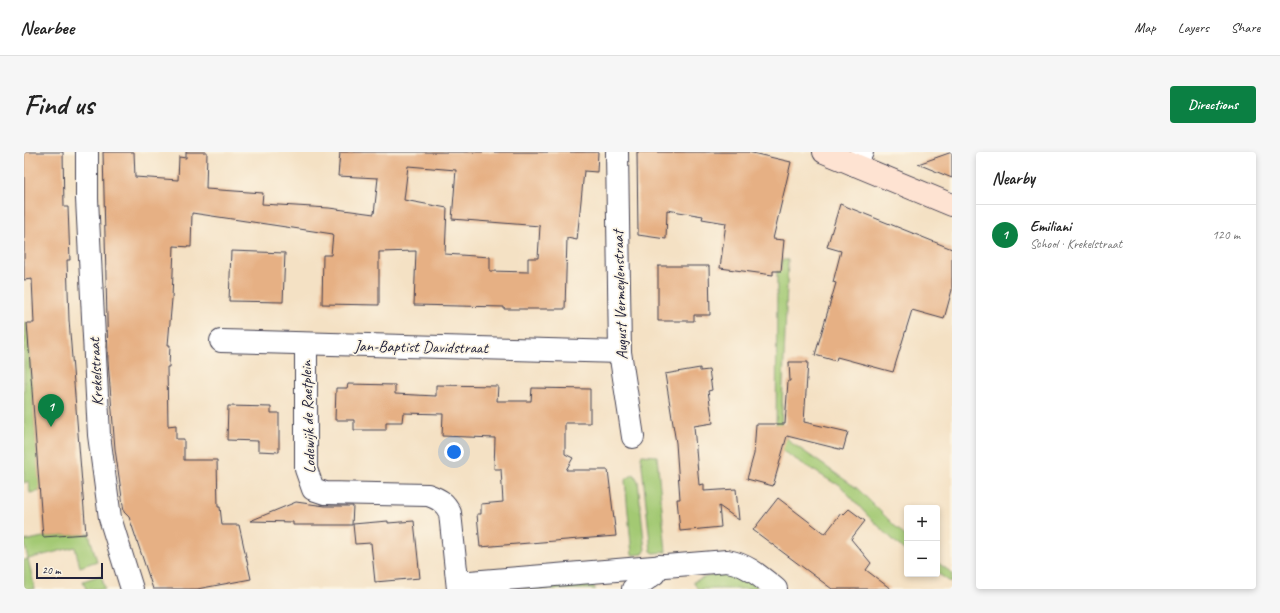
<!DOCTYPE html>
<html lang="en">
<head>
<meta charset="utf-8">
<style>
  :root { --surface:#fff; --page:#f6f6f6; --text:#222; --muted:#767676; --line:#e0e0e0; --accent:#0b8043 }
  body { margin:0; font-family:Caveat,sans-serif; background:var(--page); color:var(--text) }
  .controls { position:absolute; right:12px; bottom:12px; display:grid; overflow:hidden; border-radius:4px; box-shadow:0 2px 6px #0003 }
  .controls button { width:36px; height:36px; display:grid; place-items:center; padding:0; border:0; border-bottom:1px solid var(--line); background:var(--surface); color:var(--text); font:20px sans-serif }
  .scale { position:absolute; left:12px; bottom:10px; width:67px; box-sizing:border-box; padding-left:4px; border:2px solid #22223b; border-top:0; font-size:11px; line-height:14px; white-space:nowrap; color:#22223b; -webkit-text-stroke:3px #fcf5e5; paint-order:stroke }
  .you { position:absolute; left:430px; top:300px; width:14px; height:14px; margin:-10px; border:3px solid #fff; border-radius:50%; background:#1a73e8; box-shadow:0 0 0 6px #1a73e833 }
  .badge { display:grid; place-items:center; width:26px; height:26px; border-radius:50%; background:var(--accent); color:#fff; font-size:13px; font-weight:700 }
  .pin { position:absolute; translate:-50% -33px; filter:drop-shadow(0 1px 2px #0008) }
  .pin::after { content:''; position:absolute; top:21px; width:14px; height:12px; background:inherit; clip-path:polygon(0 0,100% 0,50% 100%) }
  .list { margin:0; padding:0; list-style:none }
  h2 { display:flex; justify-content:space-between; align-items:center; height:52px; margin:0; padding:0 16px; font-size:17px }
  h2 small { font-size:13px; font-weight:400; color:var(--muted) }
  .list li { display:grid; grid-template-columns:26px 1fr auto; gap:12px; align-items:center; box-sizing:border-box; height:60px; padding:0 16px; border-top:1px solid var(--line) }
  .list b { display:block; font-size:15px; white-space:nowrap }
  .list p { margin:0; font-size:13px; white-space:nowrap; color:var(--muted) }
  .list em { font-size:13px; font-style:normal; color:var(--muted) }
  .map { position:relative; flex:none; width:928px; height:437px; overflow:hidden; border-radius:4px }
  header { display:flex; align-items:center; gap:24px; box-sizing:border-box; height:56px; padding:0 20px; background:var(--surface); border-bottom:1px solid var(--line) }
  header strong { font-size:19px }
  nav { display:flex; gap:22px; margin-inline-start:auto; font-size:14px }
  .intro { display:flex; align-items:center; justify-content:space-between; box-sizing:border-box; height:96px; padding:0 24px }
  h1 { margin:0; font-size:28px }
  .button { padding:10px 18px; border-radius:4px; background:var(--accent); color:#fff; font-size:14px; font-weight:700 }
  main { display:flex; gap:24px; padding:0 24px }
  aside { flex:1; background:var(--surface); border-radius:4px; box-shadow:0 2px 6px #0003 }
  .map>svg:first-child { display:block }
  .green { fill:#a3c973; stroke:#627657 }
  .building { fill:#e6b084; fill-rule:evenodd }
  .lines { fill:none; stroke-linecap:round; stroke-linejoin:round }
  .street-casing { stroke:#423f50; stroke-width:24 }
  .secondary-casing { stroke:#423f50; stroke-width:24 }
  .street { stroke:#fff; stroke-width:22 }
  .secondary { stroke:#fee3d2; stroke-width:22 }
  .labels { text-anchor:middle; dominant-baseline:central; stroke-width:3.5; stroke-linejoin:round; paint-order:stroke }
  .street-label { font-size:16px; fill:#22223b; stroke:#fcf5e5 }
</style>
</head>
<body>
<header>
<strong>Nearbee</strong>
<nav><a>Map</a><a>Layers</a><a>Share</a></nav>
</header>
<div class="intro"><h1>Find us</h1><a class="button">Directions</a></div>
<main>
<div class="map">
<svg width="928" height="437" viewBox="0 0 928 437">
  <rect width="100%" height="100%" fill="#fcf5e5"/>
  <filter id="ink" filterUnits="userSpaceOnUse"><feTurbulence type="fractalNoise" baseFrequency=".025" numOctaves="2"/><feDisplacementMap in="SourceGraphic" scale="8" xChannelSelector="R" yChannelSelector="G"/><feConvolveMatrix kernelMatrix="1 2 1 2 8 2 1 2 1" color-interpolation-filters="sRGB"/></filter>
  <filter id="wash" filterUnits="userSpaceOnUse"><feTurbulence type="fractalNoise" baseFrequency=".012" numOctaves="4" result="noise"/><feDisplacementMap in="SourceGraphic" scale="16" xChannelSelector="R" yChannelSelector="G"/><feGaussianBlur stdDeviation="0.9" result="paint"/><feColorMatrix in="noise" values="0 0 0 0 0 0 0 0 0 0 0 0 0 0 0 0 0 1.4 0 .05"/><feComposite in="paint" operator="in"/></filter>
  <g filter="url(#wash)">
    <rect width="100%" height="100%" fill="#f4e1c4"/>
    <g class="green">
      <path d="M758,107l6,1 -7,172 11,11 66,46 49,49v15l-39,-37 -29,-32 -5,-1 -58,-36 1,-176h4z"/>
      <path d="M0,170l3,1 13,168 -10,2 -1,-12 -5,2z"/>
      <path d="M618,303l15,1 9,96 -12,1 -3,-2 -10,-95z"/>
      <path d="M610,322l4,7 7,70 -2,3 -11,1 -7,-75z"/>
      <path d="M62,382h3l8,27 -17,6 -5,-20 -47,12 7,30h-11v-29l4,-1 -4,-18 19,-4z"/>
      <path d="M913,410l15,11v10l-15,-10z"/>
      <path d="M700,418l8,1 29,18h-63l-5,-7z"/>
      <path d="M77,423l4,14h-19l-3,-8z"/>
      <path d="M566,431l6,6h-85z"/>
    </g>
    <g id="blocks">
      <g class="building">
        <path d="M0,0h39l1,55h4l2,53h-3l2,60 17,214 -43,3 -16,-214h7l-2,-44 -8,1z"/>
        <path d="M79,0h31l1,25 43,3 1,-23 7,1v-6h21l-1,37 57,4 -1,11 67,4 45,6 4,-36 -40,-2 2,-24h258l-1,20 -13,-1 -7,69 -10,-2 -2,71h-61v-2l-90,-2 2,-54 -37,1v53l-57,-1 1,-49h8l2,-21 -141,-21 -1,34 -17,-1 -2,53 -4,46h2l-1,22h-2l1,59 8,-1v14h8v21h33l1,47h2l2,18h17l12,54 -54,10h-44l-24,-72 -5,-5 -9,-63 -7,-88zM384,14l48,4 -4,49 88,7 -2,32h-10v14l-38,-1v-14l-45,-3 2,-46 -43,-8z"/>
        <path d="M613,0h111l43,10 -18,77 11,1 -3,31h-8v4l-53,-7 6,-45 -24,-4 1,-3 -36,-6 -1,29 -28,-4z"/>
        <path d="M928,0v26l-34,-14z"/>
        <path d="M816,52l112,45v41l-8,29 -32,-9 -19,62 -56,-15 -1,4 -21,-6 21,-72 -3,-1 8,-31 -14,-4z"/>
        <path d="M207,99l54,2 -2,49 -54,-1z"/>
        <path d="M634,114h51l1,49h-16v6h-36z"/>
        <path d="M765,210h19l-4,60 44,10 -5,18 -56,-14 -14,50 -26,-7 7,-25 2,-30h29l3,-43h2z"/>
        <path d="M676,216v3l9,-1 3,20 -4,1 5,32 -19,3 5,59 5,-1v7l32,-2 3,31 -20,-14 2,21 -41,4 -3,-32h3l-4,-56 -11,-69z"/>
        <path d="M324,232l47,1v9l41,2v-11l62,1 -1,15h34l1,-13 58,1v34h-25v31l8,4 -7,12h42l8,66 -136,11 -3,-33h4v-10l22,-2 -2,-33h-7l1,-31 -53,-2 1,-22 -40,-1 -1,9h-16v8h-32v-10h-19l1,-32h11z"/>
        <path d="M204,254l43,1v6h8v39l-21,-1v-10l-31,-1z"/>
        <path d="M754,346l47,36 16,-21 2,2 6,-6 16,12 -14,18 20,24 -5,7 25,19h-59l-79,-59z"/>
        <path d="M272,350l29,4h28l-1,19h-59v-3l-43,-1z"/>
        <path d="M364,369v2l26,-2 6,57 -45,4 -4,-39 -16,1 -2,-20z"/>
      </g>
    </g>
  </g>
  <g filter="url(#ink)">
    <use href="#blocks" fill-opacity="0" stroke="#423f50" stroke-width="1"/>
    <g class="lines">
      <defs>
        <g id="street">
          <path d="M63,0v47l12,236 11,83 22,71"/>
          <path d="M593,0l3,200 13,85"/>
          <path d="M831,13l7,-13"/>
          <path d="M197,189l399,11"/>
          <path d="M282,193v124l7,20 12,4 103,2c11,4 17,7 22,18l8,76"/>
          <path d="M434,431l269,-22c20,3 34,16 49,28"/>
          <path d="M609,437l21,-15 6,-8"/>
        </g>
        <path id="secondary" d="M800,0l128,53"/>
      </defs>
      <use href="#street" class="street-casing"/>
      <use href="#secondary" class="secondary-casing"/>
      <use href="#street" class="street"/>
      <use href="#secondary" class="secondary"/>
    </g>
  </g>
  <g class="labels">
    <g class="street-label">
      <text transform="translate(596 143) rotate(-92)">August Vermeylenstraat</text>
      <text transform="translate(397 195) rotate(1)">Jan-Baptist Davidstraat</text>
      <text transform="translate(72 220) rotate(-93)">Krekelstraat</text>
      <text transform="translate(284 265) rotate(-92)">Lodewijk de Raetplein</text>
    </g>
  </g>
</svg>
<div class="controls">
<button>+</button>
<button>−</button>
</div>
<div class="scale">20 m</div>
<div class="you"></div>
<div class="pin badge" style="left:27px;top:275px">1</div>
</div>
<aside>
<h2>Nearby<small></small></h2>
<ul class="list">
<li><span class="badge">1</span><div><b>Emiliani</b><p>School · Krekelstraat</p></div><em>120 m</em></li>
</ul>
</aside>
</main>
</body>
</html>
